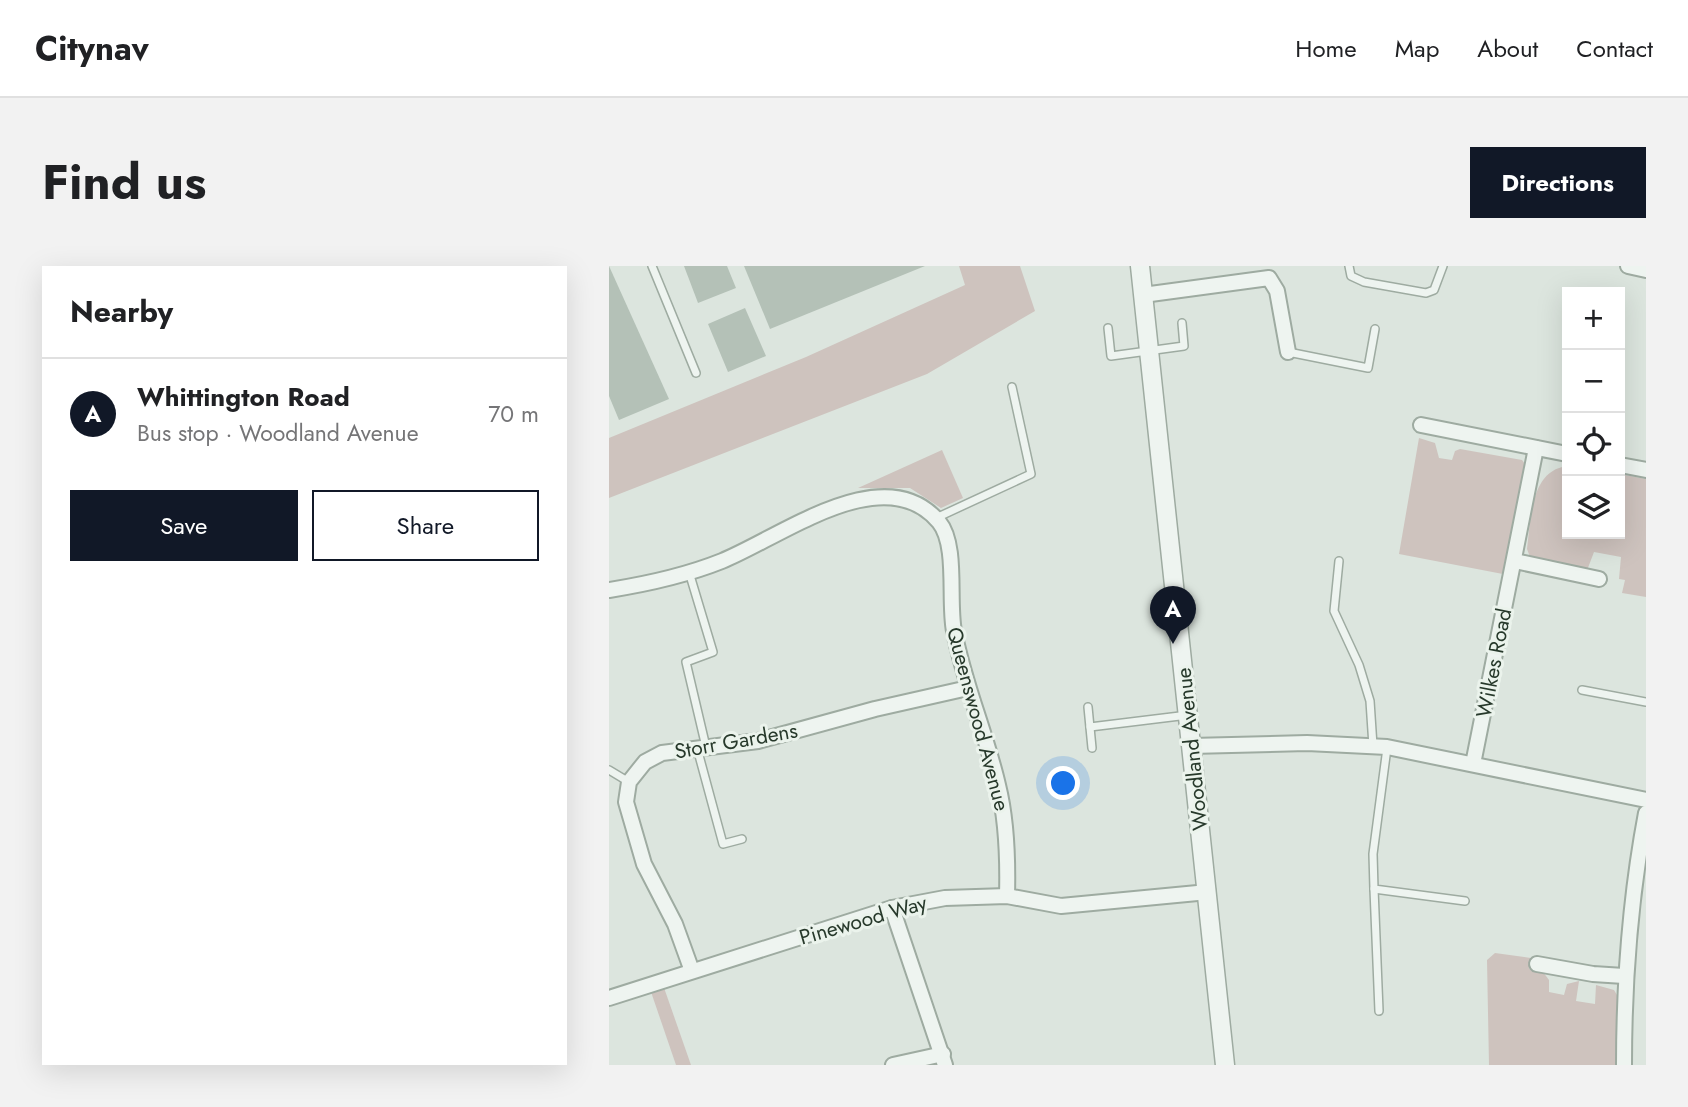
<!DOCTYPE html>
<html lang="en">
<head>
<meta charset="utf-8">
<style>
  :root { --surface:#fff; --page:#f2f2f2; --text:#202124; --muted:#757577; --line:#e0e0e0; --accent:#111827 }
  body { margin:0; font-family:Jost,sans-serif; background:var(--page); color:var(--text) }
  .controls { position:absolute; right:21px; top:21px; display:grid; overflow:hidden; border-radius:0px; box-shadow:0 7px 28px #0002 }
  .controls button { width:63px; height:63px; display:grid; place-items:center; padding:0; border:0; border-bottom:2px solid var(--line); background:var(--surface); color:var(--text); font:35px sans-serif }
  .you { position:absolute; left:455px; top:518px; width:24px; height:24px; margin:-18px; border:5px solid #fff; border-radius:50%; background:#1a73e8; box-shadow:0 0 0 10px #1a73e833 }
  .badge { display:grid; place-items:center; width:46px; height:46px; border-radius:50%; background:var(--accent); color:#fff; font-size:23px; font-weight:700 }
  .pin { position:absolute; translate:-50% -58px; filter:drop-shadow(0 2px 4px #0008) }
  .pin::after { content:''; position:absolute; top:37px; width:24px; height:21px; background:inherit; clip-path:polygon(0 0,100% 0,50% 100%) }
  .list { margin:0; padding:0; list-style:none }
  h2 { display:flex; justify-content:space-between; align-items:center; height:91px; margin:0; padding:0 28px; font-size:30px }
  h2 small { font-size:23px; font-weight:400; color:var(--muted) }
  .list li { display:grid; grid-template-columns:46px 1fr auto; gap:21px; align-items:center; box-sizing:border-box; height:112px; padding:0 28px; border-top:2px solid var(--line) }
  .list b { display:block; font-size:26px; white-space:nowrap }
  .list p { margin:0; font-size:23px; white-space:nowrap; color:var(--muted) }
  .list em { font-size:23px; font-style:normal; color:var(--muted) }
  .actions { display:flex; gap:14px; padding:21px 28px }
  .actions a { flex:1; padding:16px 0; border:2px solid var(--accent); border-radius:0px; text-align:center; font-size:24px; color:var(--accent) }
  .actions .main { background:var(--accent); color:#fff }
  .icon { flex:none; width:38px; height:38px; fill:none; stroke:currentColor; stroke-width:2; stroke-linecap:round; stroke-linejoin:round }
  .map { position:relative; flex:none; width:1037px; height:799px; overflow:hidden; border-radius:0px }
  header { display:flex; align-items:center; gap:42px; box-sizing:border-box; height:98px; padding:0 35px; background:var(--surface); border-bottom:2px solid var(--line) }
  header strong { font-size:33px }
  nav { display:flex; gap:38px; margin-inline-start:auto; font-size:24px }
  .intro { display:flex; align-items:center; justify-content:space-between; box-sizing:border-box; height:168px; padding:0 42px }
  h1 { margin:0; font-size:49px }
  .button { padding:18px 32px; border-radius:0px; background:var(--accent); color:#fff; font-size:24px; font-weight:700 }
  main { display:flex; gap:42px; padding:0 42px }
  aside { flex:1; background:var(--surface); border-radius:0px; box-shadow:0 7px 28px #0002 }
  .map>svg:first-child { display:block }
  .green { fill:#cec3be }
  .building { fill:#b4c1b7 }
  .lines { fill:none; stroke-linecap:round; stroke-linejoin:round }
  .service-casing { stroke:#9eaba1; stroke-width:10 }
  .minor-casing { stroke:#9eaba1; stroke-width:18 }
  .tertiary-casing { stroke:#9eaba1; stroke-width:21 }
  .service { stroke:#eef4f0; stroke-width:7 }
  .minor { stroke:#eef4f0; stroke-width:14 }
  .tertiary { stroke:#eef4f0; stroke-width:18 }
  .labels { text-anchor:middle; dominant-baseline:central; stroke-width:6; stroke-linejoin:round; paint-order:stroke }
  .street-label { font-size:21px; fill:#27392b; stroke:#ebf3ec }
</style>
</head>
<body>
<header>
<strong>Citynav</strong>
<nav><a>Home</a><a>Map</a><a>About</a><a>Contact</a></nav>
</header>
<div class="intro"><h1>Find us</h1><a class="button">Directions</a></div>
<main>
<aside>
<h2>Nearby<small></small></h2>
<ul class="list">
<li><span class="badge">A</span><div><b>Whittington Road</b><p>Bus stop · Woodland Avenue</p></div><em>70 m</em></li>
</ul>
<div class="actions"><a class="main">Save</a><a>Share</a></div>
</aside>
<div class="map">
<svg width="1037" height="799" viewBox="0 0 1037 799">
  <rect width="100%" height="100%" fill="#dce5de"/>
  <g class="green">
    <path d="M350,0h61l15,45 -108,63 -318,124v-60l197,-81 159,-72z"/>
    <path d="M810,172l16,5 4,15 13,2 3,-9 5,-2 62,11 7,9 -21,106 -109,-21z"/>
    <path d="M333,184l21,48 -22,10 -31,-20h-52z"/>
    <path d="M958,200v68h53v-60l26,5v118l-24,-4 3,-13 -6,-1 2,-22 -27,-5 -8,21 -56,-16 -3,-8c4,-30 3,-78 40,-83z"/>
    <path d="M886,687l36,5 -2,11 14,3 6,8v12l15,3 3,-11 12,-3 -3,20 19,3 1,-19 18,5 3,5 1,70h-129l-2,-105z"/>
    <path d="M53,716l29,83h-15l-27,-79z"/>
  </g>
  <g class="building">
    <path d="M0,0l60,133 -50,21 -10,-24z"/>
    <path d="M75,0h43l9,22 -38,15z"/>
    <path d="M135,0h181l-155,63z"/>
    <path d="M136,42l21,48 -38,16 -20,-48z"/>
  </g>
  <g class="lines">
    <defs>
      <g id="service">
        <path d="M43,0l44,107"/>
        <path d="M740,0l2,10 13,6 62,11 8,-3 9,-24"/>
        <path d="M499,62l3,28 73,-10 -2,-23"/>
        <path d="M679,86l80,16 7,-39"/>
        <path d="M327,252l95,-44 -19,-87"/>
        <path d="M730,295l-5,50 25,54 11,36 3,45"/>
        <path d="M80,306l24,80 -27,10 20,85"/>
        <path d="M973,424l64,12"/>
        <path d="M479,441l4,41"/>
        <path d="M481,461l98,-12"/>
        <path d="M88,482l26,96 19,-5"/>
        <path d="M778,482l-14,106 1,35 91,12"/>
        <path d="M0,504l20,12"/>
        <path d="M765,623l5,122"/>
      </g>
      <g id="minor">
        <path d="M1019,0l18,4"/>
        <path d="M534,29l126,-17 8,13 11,61"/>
        <path d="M812,159l146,29"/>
        <path d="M1011,199l26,5"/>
        <path d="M906,295l84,18"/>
        <path d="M0,324c38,-6 78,-15 113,-29 59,-24 163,-104 217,-39 19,23 9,79 15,109 10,53 32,102 44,154 9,36 10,73 9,111"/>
        <path d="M582,480l116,-3 80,4 259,53"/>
        <path d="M864,498l63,-316"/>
        <path d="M283,642l53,157"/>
        <path d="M928,698l56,10 31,2"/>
        <path d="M83,705l-17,-47 -31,-60 -18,-62 3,-20 16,-20 17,-9 96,-12 117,-32 93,-21"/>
        <path d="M0,732l283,-90 53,-10 62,-2 54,10 147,-14"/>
        <path d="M284,799l50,-11"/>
        <path d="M1015,799c0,-86 6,-167 22,-252"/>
      </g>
      <path id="tertiary" d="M531,0l85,799"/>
    </defs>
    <use href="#service" class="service-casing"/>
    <use href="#minor" class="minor-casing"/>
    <use href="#tertiary" class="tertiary-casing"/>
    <use href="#service" class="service"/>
    <use href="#minor" class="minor"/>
    <use href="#tertiary" class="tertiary"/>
  </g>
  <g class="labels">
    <g class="street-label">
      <text transform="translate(885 397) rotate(-79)">Wilkes Road</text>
      <text transform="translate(369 453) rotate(75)">Queenswood Avenue</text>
      <text transform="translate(127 475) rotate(-10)">Storr Gardens</text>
      <text transform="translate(583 483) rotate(-96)">Woodland Avenue</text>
      <text transform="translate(254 654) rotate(-16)">Pinewood Way</text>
    </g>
  </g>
</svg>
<div class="controls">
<button>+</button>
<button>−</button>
<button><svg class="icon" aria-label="locate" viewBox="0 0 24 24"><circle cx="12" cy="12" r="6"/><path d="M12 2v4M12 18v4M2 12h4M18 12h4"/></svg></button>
<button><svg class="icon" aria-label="layers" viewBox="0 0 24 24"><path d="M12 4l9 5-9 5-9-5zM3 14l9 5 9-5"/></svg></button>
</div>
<div class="you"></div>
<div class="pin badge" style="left:564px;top:378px">A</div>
</div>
</main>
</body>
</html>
